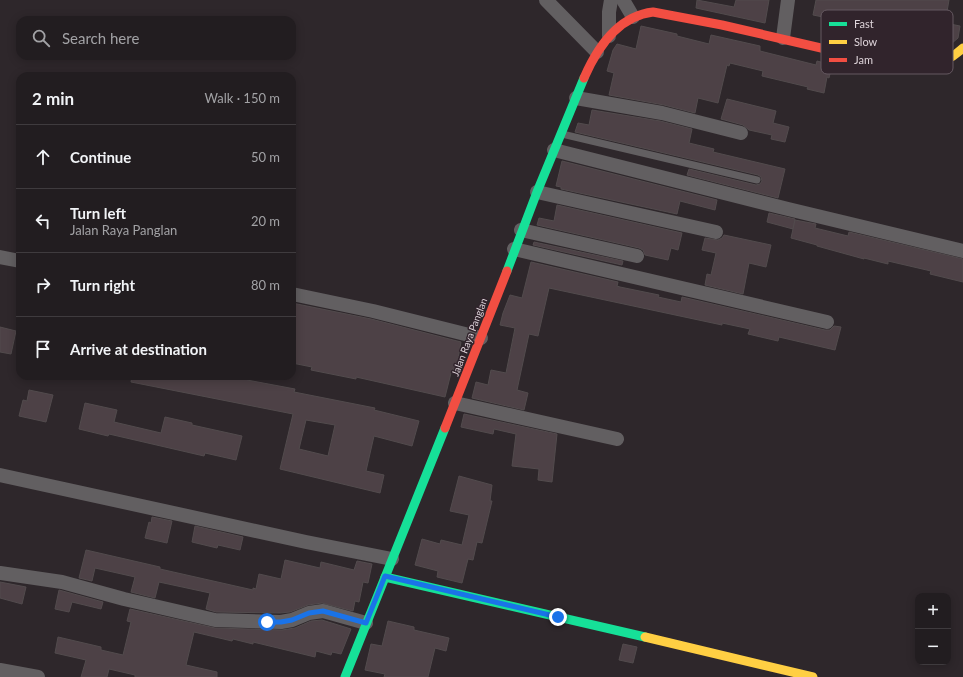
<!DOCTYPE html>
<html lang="en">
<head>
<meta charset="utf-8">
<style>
  :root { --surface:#221d20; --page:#2e2a2d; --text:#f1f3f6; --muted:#a2a2a5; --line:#3f3b3e }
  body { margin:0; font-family:Lato,sans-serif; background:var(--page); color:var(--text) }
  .controls { position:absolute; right:12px; bottom:12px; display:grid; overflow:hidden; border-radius:8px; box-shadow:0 2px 10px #0003 }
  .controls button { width:36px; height:36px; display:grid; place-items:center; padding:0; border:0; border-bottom:1px solid var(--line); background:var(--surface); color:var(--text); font:20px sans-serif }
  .stop { position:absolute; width:12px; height:12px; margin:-9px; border:3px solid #1a73e8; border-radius:50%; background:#fff }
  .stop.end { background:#1a73e8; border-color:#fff; box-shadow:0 1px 4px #0008 }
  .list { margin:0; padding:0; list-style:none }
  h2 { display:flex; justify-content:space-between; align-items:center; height:52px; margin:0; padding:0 16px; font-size:17px }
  h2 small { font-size:13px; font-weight:400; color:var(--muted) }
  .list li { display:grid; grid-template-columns:26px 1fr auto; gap:12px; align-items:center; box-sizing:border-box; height:64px; padding:0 16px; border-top:1px solid var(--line) }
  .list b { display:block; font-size:15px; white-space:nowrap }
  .list p { margin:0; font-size:13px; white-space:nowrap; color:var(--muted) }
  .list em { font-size:13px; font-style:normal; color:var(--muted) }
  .icon { flex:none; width:22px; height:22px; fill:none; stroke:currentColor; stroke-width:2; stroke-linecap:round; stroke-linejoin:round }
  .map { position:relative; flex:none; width:963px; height:677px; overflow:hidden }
  .search { position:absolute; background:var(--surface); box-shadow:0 2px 10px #0003; left:16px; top:16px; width:280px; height:44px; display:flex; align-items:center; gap:10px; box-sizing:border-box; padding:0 14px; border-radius:12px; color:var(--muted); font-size:15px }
  .panel { position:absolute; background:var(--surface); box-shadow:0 2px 10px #0003; left:16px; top:72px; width:280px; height:308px; border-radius:12px }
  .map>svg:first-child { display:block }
  .building { fill:#4d4146; stroke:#524b4d; fill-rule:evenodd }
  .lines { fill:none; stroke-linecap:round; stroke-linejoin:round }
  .lane { stroke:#625f61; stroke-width:7 }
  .street { stroke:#625f61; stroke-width:14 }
  .fast { stroke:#16e098; stroke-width:9 }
  .slow { stroke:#ffcf43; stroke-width:9 }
  .jam { stroke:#f24e42; stroke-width:9 }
  .route { stroke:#1a73e8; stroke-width:5 }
  .labels { text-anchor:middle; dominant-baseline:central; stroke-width:3; stroke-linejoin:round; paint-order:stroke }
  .street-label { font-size:10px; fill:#dfd5db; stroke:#31242c }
  .key { fill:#31242c; stroke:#655961; stroke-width:1 }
  .key-label { font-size:11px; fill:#dfd5db }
</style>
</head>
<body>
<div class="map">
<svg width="963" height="677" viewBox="0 0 963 677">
  <rect width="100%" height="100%" fill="#2e272b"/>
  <g class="building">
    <path d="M697,0l37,7 2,-7h33l-4,23 -69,-15z"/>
    <path d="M816,0h133l-4,23 15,3 -2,12 -7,6 -13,-3 -2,8 -15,-2 -1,5 -13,-3 4,-19 -40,-7 -3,17 -33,-6 3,-14 -25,-5z"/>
    <path d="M641,26l36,8v2l32,8 2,-9 49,11v5l56,14 1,-4 15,4 -3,13 -2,-1 -3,16 -17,-4 1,-2 -46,-11 1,-5 -33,-8 -1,3 -2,-1 -9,38 -20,-5 -3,15 -31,-8 -55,-10 5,-22 -7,-2 6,-21 4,-6 19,5z"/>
    <path d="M727,99l49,12 -3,12 16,4 -4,15 -14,-3 1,-4 -23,-5 -6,-5 -22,-6z"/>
    <path d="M592,110l68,11 32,8 -3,14 25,6 -1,3 72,17 -7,29 -91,-23 2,-6 67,16 4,-1 2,-3 -1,-4 -3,-2 -183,-43 3,-9 11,2z"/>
    <path d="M562,161l155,39 -2,10 -35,-9 -3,13 -116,-25v-2l-5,-1z"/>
    <path d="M557,205l125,28 -4,17 -7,-2 -3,12 -23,-5 -2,-5 -4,-2 -102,-23 2,-7 15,3z"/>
    <path d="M769,213l26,6 -2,10 -26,-7z"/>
    <path d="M795,220l21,4 -1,4 33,8 1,-4 114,27v23l-33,-8 1,-3 -43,-10v3l-24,-6v1l-47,-13v-1l-26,-7z"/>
    <path d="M724,235l47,10 -5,22 -17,-4 -6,31 -38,-9 2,-11 4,1 5,-22 -14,-3 3,-12 13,2 4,-2z"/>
    <path d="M534,242l89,19 -1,4 -89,-20z"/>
    <path d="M531,262l87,20 -1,4 3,1 39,8 -1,2 23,5 1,-5 143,33h5l4,-4 7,1 -6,23 -56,-13 -1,4 -30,-7 2,-5 -28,-6v2l-173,-37 -11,48 -9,-2 -12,56 11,3 -4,17 -52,-12 4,-16 12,3 3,-15 15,3 9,-45 -15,-3 3,-12 7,-18 12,3z"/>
    <path d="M292,303l79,16 90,23 -5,28 -4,-1 -7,28 -89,-20v2l-45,-9 1,-3 -20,-4z"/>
    <path d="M0,327l16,4 -5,23 -11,-2z"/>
    <path d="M132,376h107l8,2v2l48,9 -1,3 81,16 -1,2 45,11 -7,25 -38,-10 -8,35 18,4 -4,18 -100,-24 13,-55 -162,-32zM306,420l29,5 -7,31 -29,-7z"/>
    <path d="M29,390l24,5 -7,27 -27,-6 4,-16 4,1z"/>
    <path d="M85,403l32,7 -3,12 47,11 4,-16 27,6v2l50,11 -6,24 -31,-7 -1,3 -95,-22 -1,2 -29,-7z"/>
    <path d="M464,414l93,20 -5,48 -14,-2 1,-11 -27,-3 4,-32 -22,-5 -1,5 -32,-7z"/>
    <path d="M459,476l33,9 -2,16h2l-10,42 -5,-1 -4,18 -5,-1 -6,24 -25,-6 1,-6 -23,-6 7,-26 18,5 1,-4 21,5 7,-30 -19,-4z"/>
    <path d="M152,517l20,4 -5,22 -22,-5 4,-16 2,1z"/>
    <path d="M195,526l48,11 -3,13 -22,-5 -1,3 -25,-6z"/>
    <path d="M86,550l74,17v2l93,21v-2l3,1 3,-15 22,5 4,-19 35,8 1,-6 33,8 3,-9 15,3 -4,19 -5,-1 -4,20 -4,-1 -2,10 -31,-8 -14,2 -18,7 -10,1 -64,-1 -10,-3 4,-16 -51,-11 -4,16 -24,-6 4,-15 -40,-9 -3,13 -13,-3z"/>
    <path d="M0,582l26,5 -4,17 -22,-6z"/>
    <path d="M59,590l44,12 -2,7 -29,-7 -3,10 -14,-3z"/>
    <path d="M130,609l85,19 67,2 13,-2 16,-7 11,-1 29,9 -10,25 -9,-2 -1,3 -15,-4 -1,6 -62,-15v2l-20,-5 -1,2 -38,-9 -8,33 31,7v5h-82v-2l-26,-6 -2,8h-26l5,-17 -31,-7 3,-16 43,10v3l22,5 8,-33 -4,-1z"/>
    <path d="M388,621l26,6v3l35,8 -3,13 -11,-3 -7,29h-44l1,-3 -20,-4 6,-26 11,2z"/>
    <path d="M623,644l14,3 -4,16 -14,-3z"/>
  </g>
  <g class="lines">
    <path class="lane" d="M562,134l195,46"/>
    <g class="street">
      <path d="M546,0l51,52"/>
      <path d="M623,0l10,17"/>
      <path d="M609,36v-24l2,-12"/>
      <path d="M783,38l5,-38"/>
      <path d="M576,98l86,15 79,20"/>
      <path d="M554,150l234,59 175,42"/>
      <path d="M537,192l179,40"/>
      <path d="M521,230l116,26"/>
      <path d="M514,249l313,73"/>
      <path d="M0,257l20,4"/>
      <path d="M292,294l81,17 108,27"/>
      <path d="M455,403l162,36"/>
      <path d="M0,475l306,67 86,17"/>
      <path d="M0,573l62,9 62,17 91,21 66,2 11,-2 17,-7 14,-2 43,12"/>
      <path d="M0,670l38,7"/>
    </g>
    <g class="fast">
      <path d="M507,271l30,-79 47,-114"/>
      <path d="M385,577l260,60"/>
      <path d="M345,677l100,-249"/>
    </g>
    <g class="slow">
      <path d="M886,63c30,7 54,7 77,-15"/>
      <path d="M645,637l168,40"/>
    </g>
    <g class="jam">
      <path d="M584,78c13,-30 34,-62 69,-66l69,13 164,38"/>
      <path d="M445,428l62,-157"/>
    </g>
  </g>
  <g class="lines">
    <path class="route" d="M267,622h14l11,-2 17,-7 14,-2 43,12 19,-47 173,41"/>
  </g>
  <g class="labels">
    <g class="street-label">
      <text transform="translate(469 337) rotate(-69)">Jalan Raya Panglan</text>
    </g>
  </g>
  <rect x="821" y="10" width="132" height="64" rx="6" class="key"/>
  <rect x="829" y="22" width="18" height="4" fill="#16e098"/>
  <rect x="829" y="40" width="18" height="4" fill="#ffcf43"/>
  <rect x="829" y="58" width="18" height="4" fill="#f24e42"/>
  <g class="key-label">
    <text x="854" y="28">Fast</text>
    <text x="854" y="46">Slow</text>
    <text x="854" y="64">Jam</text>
  </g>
</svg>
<div class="controls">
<button>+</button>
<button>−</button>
</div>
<div class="stop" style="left:267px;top:622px"></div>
<div class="stop end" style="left:558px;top:617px"></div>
<div class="search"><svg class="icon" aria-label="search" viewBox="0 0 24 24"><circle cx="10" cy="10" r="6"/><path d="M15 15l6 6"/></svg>Search here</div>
<section class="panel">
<h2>2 min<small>Walk · 150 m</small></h2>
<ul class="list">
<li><svg class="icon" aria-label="ahead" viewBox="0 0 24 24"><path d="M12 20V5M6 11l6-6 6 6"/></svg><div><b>Continue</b></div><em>50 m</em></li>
<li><svg class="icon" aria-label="left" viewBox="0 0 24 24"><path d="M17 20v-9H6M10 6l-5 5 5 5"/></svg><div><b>Turn left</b><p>Jalan Raya Panglan</p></div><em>20 m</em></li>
<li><svg class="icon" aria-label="right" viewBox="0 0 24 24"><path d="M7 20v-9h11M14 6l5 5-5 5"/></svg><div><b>Turn right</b></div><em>80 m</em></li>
<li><svg class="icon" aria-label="arrive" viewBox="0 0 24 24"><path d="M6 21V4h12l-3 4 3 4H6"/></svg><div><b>Arrive at destination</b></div></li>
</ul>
</section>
</div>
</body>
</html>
